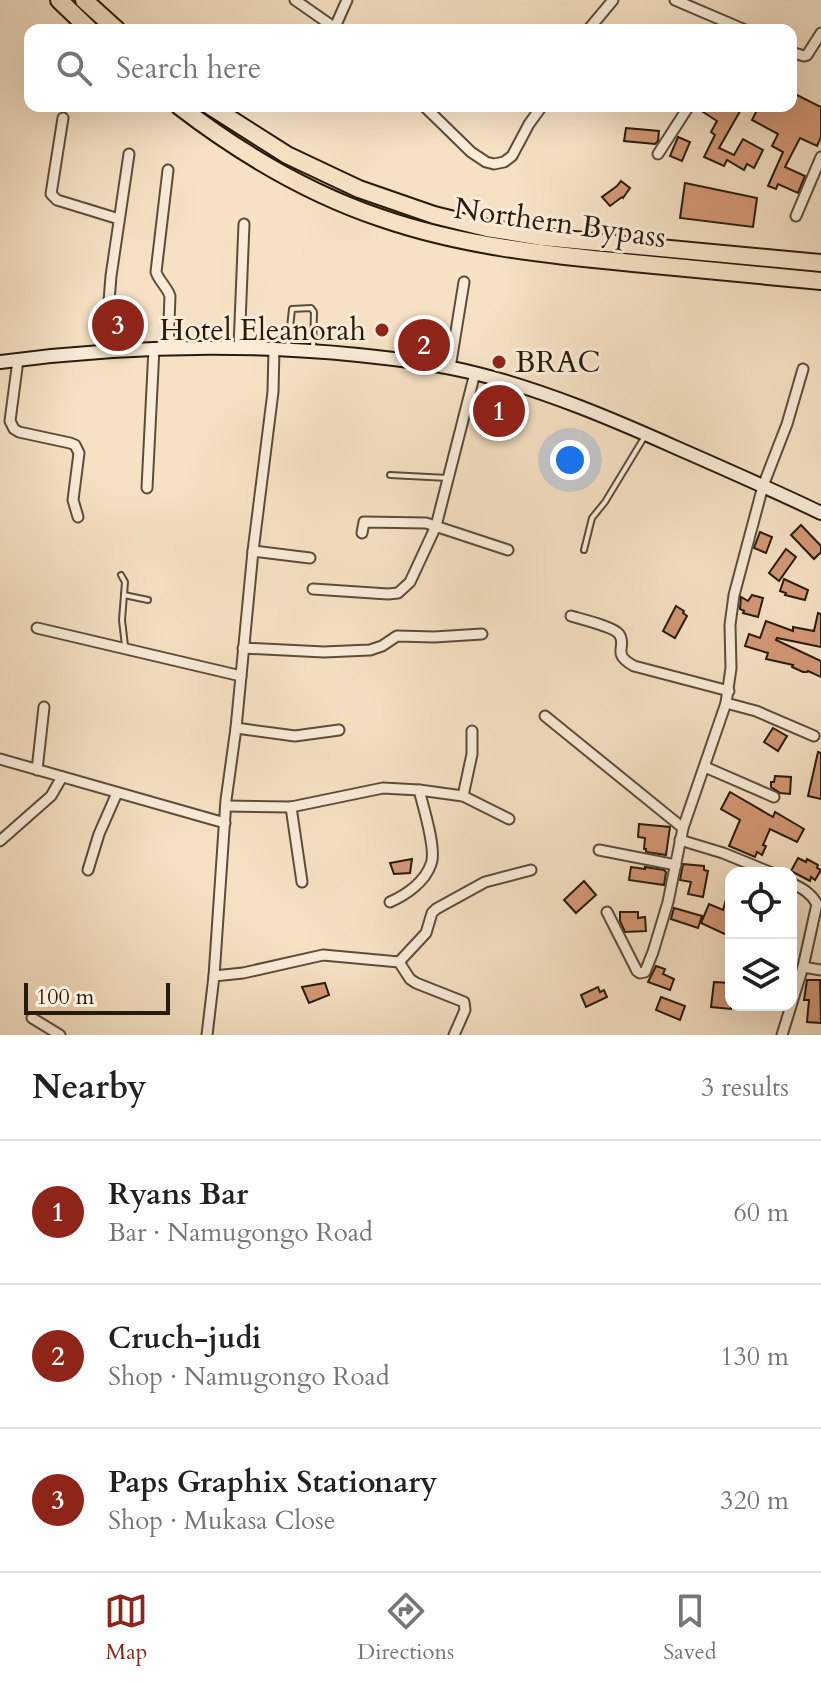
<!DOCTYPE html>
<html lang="en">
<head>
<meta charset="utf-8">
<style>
  :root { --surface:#fff; --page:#f2f2f2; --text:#222; --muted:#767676; --line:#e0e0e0; --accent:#8f2418 }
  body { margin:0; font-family:Cardo,serif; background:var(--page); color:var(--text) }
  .controls { position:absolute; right:24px; bottom:24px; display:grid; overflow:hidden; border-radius:16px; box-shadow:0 8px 32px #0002 }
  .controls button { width:72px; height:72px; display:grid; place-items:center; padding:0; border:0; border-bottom:2px solid var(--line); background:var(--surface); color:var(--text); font:40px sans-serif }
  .scale { position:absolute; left:24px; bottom:20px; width:146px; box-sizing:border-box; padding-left:8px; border:4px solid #281b0c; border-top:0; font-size:22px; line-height:28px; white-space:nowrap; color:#281b0c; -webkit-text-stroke:6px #f9ecd9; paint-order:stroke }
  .you { position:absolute; left:570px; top:460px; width:28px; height:28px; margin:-20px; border:6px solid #fff; border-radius:50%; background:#1a73e8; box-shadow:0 0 0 12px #1a73e833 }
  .badge { display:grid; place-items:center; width:52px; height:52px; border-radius:50%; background:var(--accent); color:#fff; font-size:26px; font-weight:700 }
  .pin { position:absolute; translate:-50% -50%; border:4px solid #fff; box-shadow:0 2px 8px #0006 }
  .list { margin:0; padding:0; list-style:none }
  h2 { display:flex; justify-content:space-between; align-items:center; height:104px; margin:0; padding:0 32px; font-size:34px }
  h2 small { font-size:26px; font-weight:400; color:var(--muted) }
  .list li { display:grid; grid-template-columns:52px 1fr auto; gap:24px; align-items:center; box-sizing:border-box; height:144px; padding:0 32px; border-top:2px solid var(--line) }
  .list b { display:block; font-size:30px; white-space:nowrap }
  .list p { margin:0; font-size:26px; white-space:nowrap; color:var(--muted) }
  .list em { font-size:26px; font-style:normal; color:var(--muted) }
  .icon { flex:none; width:44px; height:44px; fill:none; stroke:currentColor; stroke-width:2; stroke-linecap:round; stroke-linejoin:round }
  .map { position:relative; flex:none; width:821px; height:1035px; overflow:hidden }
  .search { position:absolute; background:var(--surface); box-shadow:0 8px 32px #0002; left:24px; right:24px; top:24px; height:88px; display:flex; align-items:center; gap:20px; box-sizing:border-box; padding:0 28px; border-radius:16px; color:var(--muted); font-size:30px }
  .sheet { height:536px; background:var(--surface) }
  nav { display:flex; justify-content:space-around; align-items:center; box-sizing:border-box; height:112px; border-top:2px solid var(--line); background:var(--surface); font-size:22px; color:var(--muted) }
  nav a { display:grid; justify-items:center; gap:4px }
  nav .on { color:var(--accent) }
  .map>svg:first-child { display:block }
  .building { fill:#d49876; stroke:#281b0c; stroke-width:2 }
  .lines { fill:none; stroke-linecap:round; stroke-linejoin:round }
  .lane-casing { stroke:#5c4c3a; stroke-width:8 }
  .street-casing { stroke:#5c4c3a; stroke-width:13 }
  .secondary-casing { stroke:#281b0c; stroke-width:16 }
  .highway-casing { stroke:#281b0c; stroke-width:20 }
  .lane { stroke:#f9ecd9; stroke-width:4 }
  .street { stroke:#f9ecd9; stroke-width:9 }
  .secondary { stroke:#f9ecd9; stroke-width:12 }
  .highway { stroke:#f6e1c4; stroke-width:16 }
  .poi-dot { fill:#8f2418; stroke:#f9ecd9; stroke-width:3 }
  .labels { text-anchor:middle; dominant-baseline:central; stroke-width:6; stroke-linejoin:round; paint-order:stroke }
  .street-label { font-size:30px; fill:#281b0c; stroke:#f9ecd9 }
  .poi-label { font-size:30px; fill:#281b0c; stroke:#f9ecd9; text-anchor:end }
</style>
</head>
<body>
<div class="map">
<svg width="821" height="1035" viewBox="0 0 821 1035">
  <rect width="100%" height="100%" fill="#f6e1c4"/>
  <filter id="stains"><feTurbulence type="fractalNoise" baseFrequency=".0025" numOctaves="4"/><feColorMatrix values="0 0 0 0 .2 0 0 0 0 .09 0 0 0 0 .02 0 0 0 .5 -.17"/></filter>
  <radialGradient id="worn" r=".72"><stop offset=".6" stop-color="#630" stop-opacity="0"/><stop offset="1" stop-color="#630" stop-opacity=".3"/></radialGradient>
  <g class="building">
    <path d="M791,92l30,15v30l-4,9 -17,-8 -15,29 20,9 -7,17 -20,-9 -2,5 -8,-3 15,-34 -11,-6 6,-12 -26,-14 7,-14h32z"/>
    <path d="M706,106h37l-24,42 15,7 9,-16 20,11 -9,18 -7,-4 -3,6 -17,-10 -3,6 -20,-9 11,-22 -4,-3 6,-11 -14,-9z"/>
    <path d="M626,128l33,3 -1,10 -3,3 -31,-3z"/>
    <path d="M678,137l12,5 -8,19 -12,-5z"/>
    <path d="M621,181l9,7 -7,10 -1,-1 -12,9 -8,-9 15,-11z"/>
    <path d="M685,183l72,15 -4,29 -73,-9z"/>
    <path d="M801,525l20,21v6l-7,7 -23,-24z"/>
    <path d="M760,532l12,5 -6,16 -12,-5z"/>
    <path d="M786,549l10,8 -17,24 -10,-8z"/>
    <path d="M784,579l24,11 -3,10 -20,-5 1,-2 -6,-2z"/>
    <path d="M752,595l11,3 -5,19 -15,-4 1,-2 -4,-2 1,-12 7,4z"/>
    <path d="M676,606l8,5 -1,2 4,3 -12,22 -12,-7z"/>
    <path d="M818,613l3,1v33l-44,-9 -1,2 45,21v16l-13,-6 -1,1h-4l-11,-5 1,-2 -27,-6 2,-6 -23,-7 4,-12 11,4 6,-17 27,10v-4l21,4z"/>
    <path d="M773,728l14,8 -9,15 -14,-9z"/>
    <path d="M818,752l3,1v46l-13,-3z"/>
    <path d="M775,776l16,1 -1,17 -10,-1 -9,-6v-5h3z"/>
    <path d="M730,792l43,25 2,-5 29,17 -7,13 -27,-13 -7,16 3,1 -4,9 -5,-3 -2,5 -26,-11 11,-26 -19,-11z"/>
    <path d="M639,824l31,3 -4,28 -20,-3v-3h-2l1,-11 -7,-1z"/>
    <path d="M798,858l8,4 1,-3 11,6 -1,3 4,2 -6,10 -4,-3 -1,4 -19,-10z"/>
    <path d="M412,859l-2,14 -16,1 -4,-11z"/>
    <path d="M683,864l21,2v4l4,1 -5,26 -15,-3 3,-12 -11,-2z"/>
    <path d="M631,867l14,2v-2l19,3 2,2 -2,13 -35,-5z"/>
    <path d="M584,881l12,14 -20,18 -12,-13z"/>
    <path d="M729,889h2v48l-30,-14 8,-19 14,6z"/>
    <path d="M674,908l28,8 -4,12 -27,-9z"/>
    <path d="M620,912h18v6l7,-1 1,14 -21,1 -5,-11z"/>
    <path d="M656,966l9,3 -2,5 11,5 -4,11 -22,-8z"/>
    <path d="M807,980h13l1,43 -14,-1 2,-22h-5z"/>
    <path d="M714,982l17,1v26l-20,-2z"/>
    <path d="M325,983l4,12 -20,8 -7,-16z"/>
    <path d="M598,987l2,5 4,-2 3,7 -21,10 -5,-12z"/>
    <path d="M661,997l24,9 -5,14 -24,-10z"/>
  </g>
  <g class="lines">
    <defs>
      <g id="lane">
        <path d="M288,347l4,-38 19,-1 3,4 -1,37"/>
        <path d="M390,475l58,3"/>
        <path d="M584,550l8,-32 13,-16 40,-66"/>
        <path d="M121,575l4,7 -3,38 3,26"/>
        <path d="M124,595l24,5"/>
      </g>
      <g id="street">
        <path d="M295,0l43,30"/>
        <path d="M675,0l70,30"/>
        <path d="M335,27l12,-27"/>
        <path d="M588,30l25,-30"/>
        <path d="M791,52l13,4 3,-1 14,-22"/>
        <path d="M424,106l47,46 15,10 8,2 10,-2 8,-6 17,-32 13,-18"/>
        <path d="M63,118l-12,76 6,6 62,19"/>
        <path d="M658,154l31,-48"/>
        <path d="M796,216l25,-59"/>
        <path d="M168,348l2,-52c-3,-9 -11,-15 -14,-24l12,-102"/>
        <path d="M239,348l5,-124"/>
        <path d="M105,352l6,-76 18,-122"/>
        <path d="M18,360l-8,61 4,8 5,3 51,11 5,2 4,8 -6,47 5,17"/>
        <path d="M450,368l14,-86"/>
        <path d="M147,488l7,-140"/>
        <path d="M362,533l2,-11 62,1 82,27"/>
        <path d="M253,551l57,7"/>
        <path d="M313,589l75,5 10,-1 12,-11 26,-56 39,-153"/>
        <path d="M571,616c10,3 43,11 48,18 9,13 -9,19 15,32l95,25"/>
        <path d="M37,628l204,48"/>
        <path d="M243,648l81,4 46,-2 12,-4 15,-10 37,1 48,-3"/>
        <path d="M726,703l30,8 58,25"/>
        <path d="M545,716l138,112"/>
        <path d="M236,728l59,8 44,-6"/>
        <path d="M0,759l225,64"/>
        <path d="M705,767l69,30"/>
        <path d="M37,770l7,-63"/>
        <path d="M419,790l44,6 46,23"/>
        <path d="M463,796l9,-42v-23"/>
        <path d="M226,806l65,1 92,-19 36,2c4,16 18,60 12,74 -6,18 -25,31 -41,38"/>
        <path d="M291,807l11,75"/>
        <path d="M680,840l43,13 49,20"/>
        <path d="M0,841l51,-45 11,-19"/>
        <path d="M599,850l77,15"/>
        <path d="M88,870l11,-36 18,-41"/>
        <path d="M607,912l30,59 3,2 5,-1 8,-20 15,-50 15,-74 43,-125 5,-35 -1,-43 4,-30 29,-109 24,-62 16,-55"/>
        <path d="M399,962l27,-29 6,-20 4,-4 49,-27 46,-12"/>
        <path d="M803,967l18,3"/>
        <path d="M214,976l29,-3 80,-18 76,7 11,17 6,4 48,19 1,8 -11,25"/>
        <path d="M32,1018l28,17"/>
        <path d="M207,1035l7,-59 12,-176 10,-72 17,-177 20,-159 1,-44"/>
        <path d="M782,1035l21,-68 14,-63c-6,-11 -15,-16 -26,-21"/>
      </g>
      <path id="secondary" d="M0,362c119,-16 239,-19 358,-7 40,4 81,9 120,19 68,17 134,45 199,74 48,21 96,42 144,65"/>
      <g id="highway">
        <path d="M59,0l31,30"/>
        <path d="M84,0l33,30"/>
        <path d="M179,106c61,47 128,87 202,112 81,28 166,37 252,45 62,6 125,12 188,18"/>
        <path d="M210,106l77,49 72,34 75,26 53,13 55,9 279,26"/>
      </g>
    </defs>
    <use href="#lane" class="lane-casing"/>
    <use href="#street" class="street-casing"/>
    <use href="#secondary" class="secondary-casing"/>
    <use href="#highway" class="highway-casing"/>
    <use href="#lane" class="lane"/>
    <use href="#street" class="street"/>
    <use href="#secondary" class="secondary"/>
    <use href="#highway" class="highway"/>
  </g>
  <g class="poi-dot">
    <circle cx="382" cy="330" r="8"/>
    <circle cx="499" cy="362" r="8"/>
  </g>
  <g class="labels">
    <g class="street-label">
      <text transform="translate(560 223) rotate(8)">Northern Bypass</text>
    </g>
    <g class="poi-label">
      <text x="366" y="330">Hotel Eleanorah</text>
      <text x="515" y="362" text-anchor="start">BRAC</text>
    </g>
  </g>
  <rect width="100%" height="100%" filter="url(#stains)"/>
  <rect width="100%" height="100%" fill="url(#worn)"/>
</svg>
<div class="controls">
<button><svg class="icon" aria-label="locate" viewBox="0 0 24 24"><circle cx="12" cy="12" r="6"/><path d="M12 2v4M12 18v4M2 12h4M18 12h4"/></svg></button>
<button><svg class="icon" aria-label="layers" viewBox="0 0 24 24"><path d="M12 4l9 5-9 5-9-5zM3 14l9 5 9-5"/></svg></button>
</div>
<div class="scale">100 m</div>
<div class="you"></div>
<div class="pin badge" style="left:499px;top:411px">1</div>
<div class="pin badge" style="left:424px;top:345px">2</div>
<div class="pin badge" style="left:118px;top:325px">3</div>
<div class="search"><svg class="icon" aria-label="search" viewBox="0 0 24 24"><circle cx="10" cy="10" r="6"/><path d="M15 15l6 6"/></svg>Search here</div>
</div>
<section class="sheet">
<h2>Nearby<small>3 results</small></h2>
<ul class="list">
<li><span class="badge">1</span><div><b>Ryans Bar</b><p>Bar · Namugongo Road</p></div><em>60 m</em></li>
<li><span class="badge">2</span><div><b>Cruch-judi</b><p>Shop · Namugongo Road</p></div><em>130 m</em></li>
<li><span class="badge">3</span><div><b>Paps Graphix Stationary</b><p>Shop · Mukasa Close</p></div><em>320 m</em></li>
</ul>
</section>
<nav>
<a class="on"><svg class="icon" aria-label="map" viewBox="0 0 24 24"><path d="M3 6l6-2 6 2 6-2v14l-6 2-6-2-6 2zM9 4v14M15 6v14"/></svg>Map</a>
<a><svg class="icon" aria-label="directions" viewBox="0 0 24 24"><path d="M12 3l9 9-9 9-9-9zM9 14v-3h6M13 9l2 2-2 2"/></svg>Directions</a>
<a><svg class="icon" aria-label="saved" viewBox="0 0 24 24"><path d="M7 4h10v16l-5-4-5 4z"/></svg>Saved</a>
</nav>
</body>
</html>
